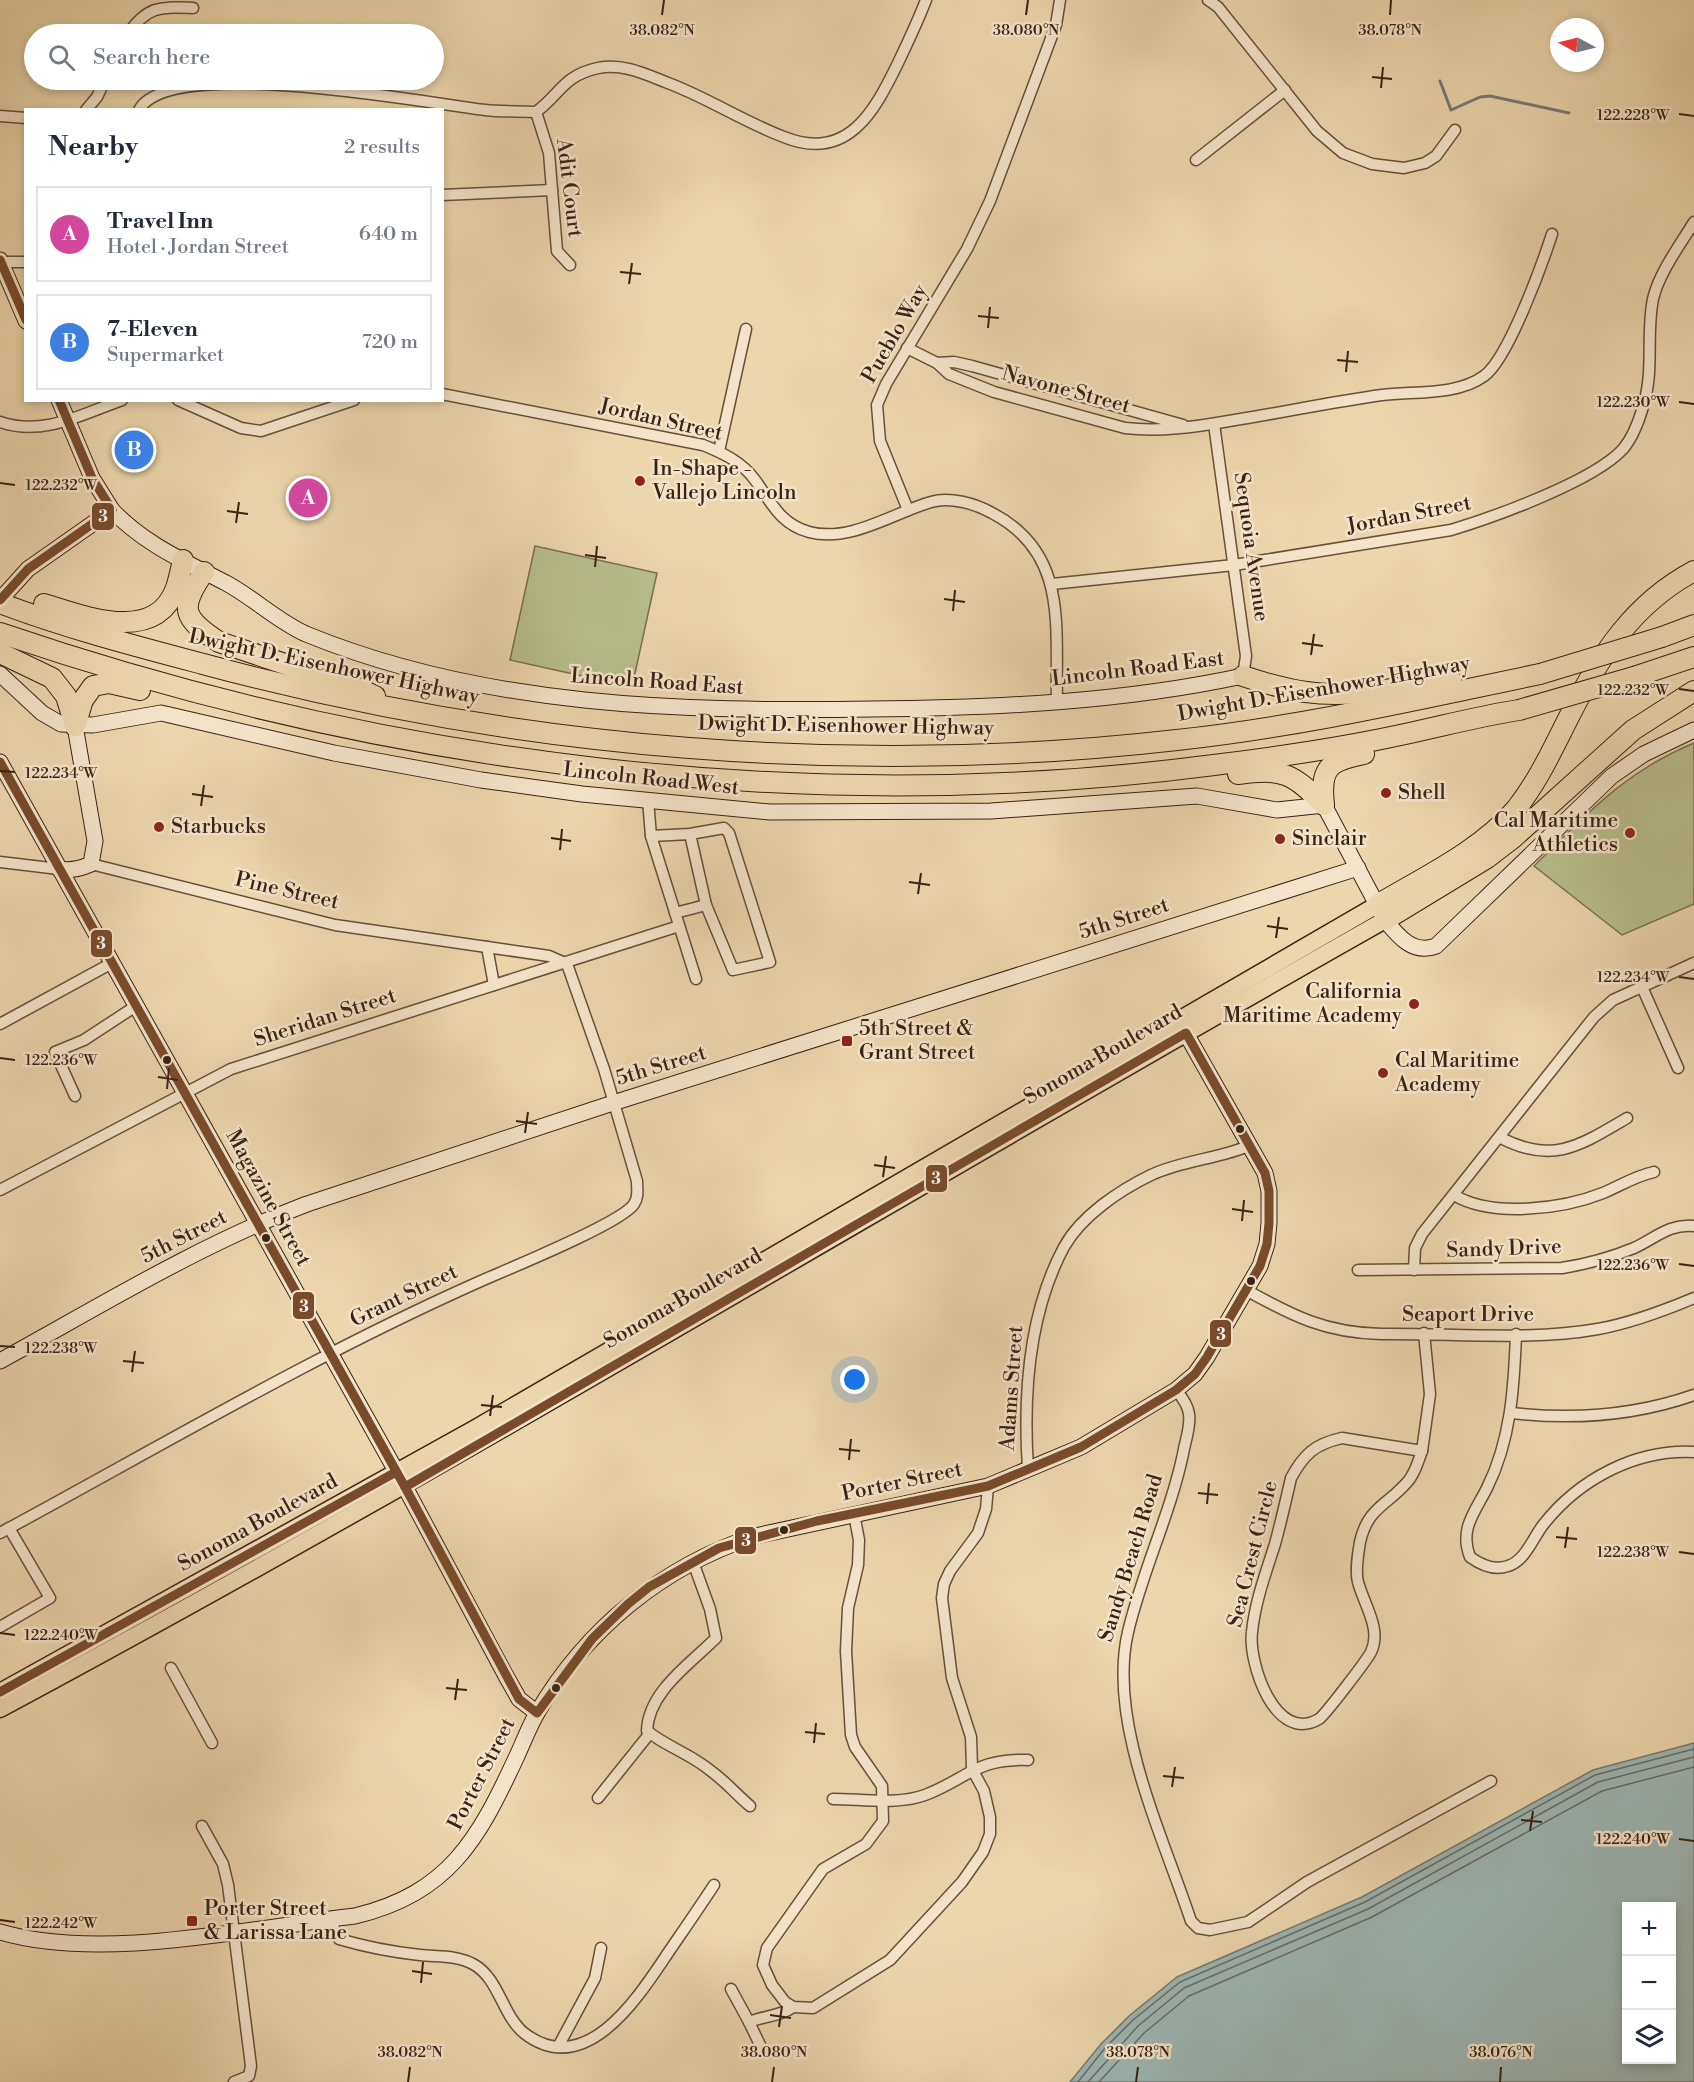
<!DOCTYPE html>
<html lang="en">
<head>
<meta charset="utf-8">
<style>
  :root { --surface:#fff; --page:#f6f6f7; --text:#1f2937; --muted:#747a83; --line:#e0e1e3; --accent:#8f2418 }
  body { margin:0; font-family:"Libre Bodoni",serif; background:var(--page); color:var(--text) }
  .controls { position:absolute; right:18px; bottom:18px; display:grid; overflow:hidden; border-radius:0px; box-shadow:0 3px 9px #0003 }
  .controls button { width:54px; height:54px; display:grid; place-items:center; padding:0; border:0; border-bottom:2px solid var(--line); background:var(--surface); color:var(--text); font:30px sans-serif }
  .compass { position:absolute; left:1550px; top:18px; width:54px; height:54px; border-radius:50%; background:var(--surface); box-shadow:0 3px 9px #0003; rotate:277deg }
  .you { position:absolute; left:855px; top:1380px; width:21px; height:21px; margin:-15px; border:4px solid #fff; border-radius:50%; background:#1a73e8; box-shadow:0 0 0 9px #1a73e833 }
  .badge { display:grid; place-items:center; width:39px; height:39px; border-radius:50%; background:var(--accent); color:#fff; font-size:20px; font-weight:700 }
  .pin { position:absolute; translate:-50% -50%; border:3px solid #fff; box-shadow:0 2px 6px #0006 }
  .list { margin:0; padding:0; list-style:none }
  h2 { display:flex; justify-content:space-between; align-items:center; height:78px; margin:0; padding:0 24px; font-size:26px }
  h2 small { font-size:20px; font-weight:400; color:var(--muted) }
  .list li { display:grid; grid-template-columns:39px 1fr auto; gap:18px; align-items:center; box-sizing:border-box; height:96px; margin:0 12px 12px; padding:0 12px; border:2px solid var(--line); border-radius:0px }
  .list b { display:block; font-size:22px; white-space:nowrap }
  .list p { margin:0; font-size:20px; white-space:nowrap; color:var(--muted) }
  .list em { font-size:20px; font-style:normal; color:var(--muted) }
  .icon { flex:none; width:33px; height:33px; fill:none; stroke:currentColor; stroke-width:2; stroke-linecap:round; stroke-linejoin:round }
  .map { position:relative; flex:none; width:1694px; height:2082px; overflow:hidden }
  .search { position:absolute; background:var(--surface); box-shadow:0 3px 9px #0003; left:24px; top:24px; width:420px; height:66px; display:flex; align-items:center; gap:15px; box-sizing:border-box; padding:0 21px; border-radius:33px; color:var(--muted); font-size:22px }
  .panel { position:absolute; background:var(--surface); box-shadow:0 3px 9px #0003; left:24px; top:108px; width:420px; height:294px; border-radius:0px }
  .map>svg:first-child { display:block }
  .green { fill:#b7be8a; stroke:#78704e; stroke-width:1.5 }
  .water { fill:#9db6b4; stroke:#757b74; stroke-width:1.5; fill-rule:evenodd }
  .lines { fill:none; stroke-linecap:round; stroke-linejoin:round }
  .shore { stroke:#6b6c64; stroke-width:1.5 }
  .stream { stroke:#757b74; stroke-width:3 }
  .street-casing { stroke:#665039; stroke-width:13 }
  .secondary-casing { stroke:#392313; stroke-width:17 }
  .primary-casing { stroke:#392313; stroke-width:19 }
  .highway-casing { stroke:#392313; stroke-width:22 }
  .street { stroke:#f3e4c9; stroke-width:10 }
  .secondary { stroke:#f3e4c9; stroke-width:15 }
  .primary { stroke:#ecd6ac; stroke-width:16 }
  .highway { stroke:#ecd6ac; stroke-width:20 }
  .highway-bridge-casing { stroke:#392313; stroke-width:22; stroke-linecap:butt }
  .highway-bridge { stroke:#ecd6ac; stroke-width:20 }
  .bus-1-casing { stroke:#f3e4c9; stroke-width:14 }
  .bus-1 { stroke:#7a4b2a; stroke-width:9 }
  .ticks { fill:none; stroke:#392313; stroke-width:2 }
  .poi-dot { fill:#8f2418; stroke:#f3e4c9; stroke-width:2 }
  .bus-dot { fill:#392313; stroke:#f3e4c9; stroke-width:2 }
  .labels { text-anchor:middle; dominant-baseline:central; stroke-width:5; stroke-linejoin:round; paint-order:stroke }
  .street-label { font-size:21px; fill:#392313; stroke:#f3e4c9 }
  .poi-label { font-size:21px; fill:#392313; stroke:#f3e4c9; text-anchor:start }
  .ticks-label { font-size:15px; text-anchor:middle; fill:#392313; stroke:#f3e4c9; stroke-width:5; stroke-linejoin:round; paint-order:stroke }
  .line-badge { stroke:#f3e4c9; stroke-width:2 }
  .badge-label { font-size:16px; text-anchor:middle; font-weight:bold; fill:#fff }
</style>
</head>
<body>
<div class="map">
<svg width="1694" height="2082" viewBox="0 0 1694 2082">
  <rect width="100%" height="100%" fill="#ecd6ac"/>
  <filter id="stains"><feTurbulence type="fractalNoise" baseFrequency=".00333" numOctaves="4"/><feColorMatrix values="0 0 0 0 .2 0 0 0 0 .09 0 0 0 0 .02 0 0 0 .5 -.17"/></filter>
  <radialGradient id="worn" r=".72"><stop offset=".6" stop-color="#630" stop-opacity="0"/><stop offset="1" stop-color="#630" stop-opacity=".3"/></radialGradient>
  <g class="green">
    <path d="M535,546l122,27 -25,114 -122,-27z"/>
    <path d="M1694,743v161l-72,31 -88,-69c53,-52 90,-94 160,-123z"/>
  </g>
  <path class="water" d="M1694,1743v339h-624l31,-38 28,-28 48,-39 185,-80 231,-127zM1626,1906h46v154h-46z"/>
  <g class="lines">
    <g class="shore">
      <path d="M1078,2082l27,-34 28,-28 47,-38 185,-80 230,-127 99,-26"/>
      <path d="M1088,2082l50,-56 46,-38 184,-79 230,-127 96,-25"/>
      <path d="M1099,2082l45,-49 45,-37 183,-79 230,-126 92,-24"/>
    </g>
    <path class="stream" d="M1440,81l11,29 29,-13 10,-1 79,17"/>
    <defs>
      <g id="street">
        <path d="M1208,0l10,7 99,124 26,22 29,11 32,4 21,-5 11,-7 19,-26"/>
        <path d="M128,34c20,-29 33,-27 65,-26"/>
        <path d="M86,110l11,-13 8,-17"/>
        <path d="M139,110c30,-56 287,-7 346,0 17,2 34,1 51,2 25,-18 26,-36 62,-44 25,-5 47,6 70,15 40,15 76,39 116,54 64,26 91,-27 114,-74 10,-21 20,-42 28,-63"/>
        <path d="M536,112l13,41 8,98 13,14"/>
        <path d="M0,116l26,2"/>
        <path d="M1196,160l89,-70"/>
        <path d="M442,195l110,-5"/>
        <path d="M0,262h26"/>
        <path d="M907,348l30,15 12,11 45,18 131,36c35,4 70,-1 104,-7 51,-8 102,-19 153,-26 31,-4 75,1 102,-19 24,-17 58,-111 68,-142"/>
        <path d="M937,363l17,-1 18,4 211,59"/>
        <path d="M442,394l261,51c20,8 39,17 52,35 16,22 25,44 54,52 41,11 84,-19 122,-30 19,-6 45,2 61,11 77,40 63,114 65,188"/>
        <path d="M178,400l63,28 20,3 93,-31"/>
        <path d="M0,422c43,15 82,-8 122,-22"/>
        <path d="M1214,424l32,232 -3,20"/>
        <path d="M719,451l27,-122"/>
        <path d="M908,510l-28,-69 -3,-36 9,-21 81,-135 23,-48 66,-176 4,-25"/>
        <path d="M1052,584l182,-19 217,-35c43,-13 143,-49 172,-81 10,-12 17,-31 21,-46 10,-34 2,-70 9,-104 6,-26 27,-54 41,-77"/>
        <path d="M648,800l3,36 45,143"/>
        <path d="M651,836l39,-2 16,71 27,65 37,-8 -41,-129 -5,-5 -34,6"/>
        <path d="M0,862l59,7"/>
        <path d="M675,913l31,-8"/>
        <path d="M487,947l7,38"/>
        <path d="M1642,987l36,81"/>
        <path d="M0,1024l112,-61"/>
        <path d="M75,1096l-20,-44 29,-12 52,-34"/>
        <path d="M1501,1138c52,27 80,7 126,-20"/>
        <path d="M0,1190l231,-121 448,-143"/>
        <path d="M1454,1195c38,23 109,14 149,-2 17,-7 32,-17 51,-21"/>
        <path d="M1358,1270l204,-2c25,-4 48,-10 72,-20 20,-9 36,-25 60,-22"/>
        <path d="M1414,1270l1,-22 7,-14 172,-217 19,-17 81,-37"/>
        <path d="M1246,1290c47,26 80,43 135,44 68,-1 151,7 217,-5 33,-6 65,-18 96,-31"/>
        <path d="M1516,1334c-2,53 -5,106 -29,154 -12,24 -28,41 -17,69 11,8 24,14 38,9 17,-5 25,-28 35,-41 36,-46 93,-76 151,-73"/>
        <path d="M1176,1390c6,7 12,15 13,24 2,13 -4,27 -6,40 -13,61 -41,118 -55,178 -21,89 35,204 63,289l7,7 12,2 38,-8 59,-40 184,-101"/>
        <path d="M1512,1413c62,7 122,3 182,-18"/>
        <path d="M1342,1438l80,13c-4,10 -6,20 -13,29 -20,25 -41,26 -49,62 -2,12 -5,29 -2,40 6,23 24,47 13,70 -4,8 -46,63 -52,67 -44,26 -71,-57 -67,-87 3,-30 14,-60 23,-88 6,-22 11,-44 16,-66 13,-24 24,-34 51,-40z"/>
        <path d="M1422,1451l8,-57 -6,-61"/>
        <path d="M1028,1469c-5,-75 0,-155 36,-222 17,-31 56,-57 87,-72 32,-15 68,-16 100,-30"/>
        <path d="M854,1514l5,26 -1,25 -10,43 -2,43 5,84 4,12 27,39 1,35 -17,23 -43,25 -56,79 -4,17 9,20 13,17 8,5 20,1 77,-48 72,-78 21,-30 7,-18v-17l-6,-26 -12,-22 -1,-32 -19,-59 -10,-80 2,-14 6,-13 28,-38 8,-24 2,-23"/>
        <path d="M0,1533c159,-86 316,-179 481,-252 27,-12 141,-58 153,-77 5,-7 3,-15 3,-23l-33,-112 -37,-105 -18,-8 -214,-31 -244,-61"/>
        <path d="M693,1562l17,47 6,29c-26,26 -68,54 -69,93 20,16 44,23 64,40 14,10 26,24 39,35"/>
        <path d="M0,1627l50,-29 -41,-70"/>
        <path d="M171,1668l41,75"/>
        <path d="M598,1798l52,-65"/>
        <path d="M833,1799c28,0 65,6 92,-4 42,-16 51,-37 103,-35"/>
        <path d="M202,1826l21,38 5,21 23,181 -2,10 -15,6"/>
        <path d="M330,1919l9,20c27,8 53,13 81,16 17,2 37,0 53,9 26,14 29,51 51,69 62,48 115,-37 144,-80 15,-22 31,-45 46,-68"/>
        <path d="M731,1989l18,33"/>
        <path d="M559,2045l36,-67 6,-30"/>
        <path d="M763,2051l-14,-29c15,-6 32,-6 44,-15"/>
      </g>
      <g id="secondary">
        <path d="M0,260l26,61"/>
        <path d="M112,510c32,34 74,52 114,73 28,15 51,38 80,51 178,73 376,78 566,75 123,-1 250,-7 371,-33"/>
        <path d="M0,600l28,-31 84,-59 -20,-32 -33,-78"/>
        <path d="M0,674l42,39 19,11 32,1 68,-12 173,40 147,27 101,14 188,18 221,-1 206,-15 80,14 47,-5 61,115c13,16 28,35 51,26l176,-170 32,-22 50,-24"/>
        <path d="M0,762l405,725 101,189 13,23 18,14"/>
        <path d="M59,869c12,2 21,0 32,-5l4,-23 -20,-115"/>
        <path d="M0,1361c100,-55 199,-116 307,-157l306,-101 745,-235"/>
        <path d="M0,1932c101,30 250,-4 355,-16 94,-23 123,-76 161,-158 7,-15 13,-31 21,-45 49,-84 126,-147 218,-177l233,-50 93,-39 95,-57 19,-16 12,-17 53,-91 7,-22 2,-21v-32l-4,-18 -85,-150"/>
      </g>
      <g id="primary">
        <path d="M0,1692l474,-263 903,-524"/>
        <path d="M0,1709c468,-251 922,-528 1385,-789"/>
      </g>
      <g id="highway">
        <path d="M204,572c-25,36 -22,46 15,70l141,47 15,7"/>
        <path d="M0,603c66,25 135,43 203,61 315,85 649,113 974,76 122,-13 243,-41 363,-66"/>
        <path d="M44,604c40,12 111,41 132,-16 3,-9 5,-19 7,-28"/>
        <path d="M0,633c387,132 807,185 1214,132 64,-8 128,-17 191,-31 38,-8 75,-18 114,-24"/>
        <path d="M1662,637l32,-12"/>
        <path d="M0,653l52,25 14,18 9,30"/>
        <path d="M1243,676c21,7 42,13 63,16 47,7 98,-6 145,-12"/>
        <path d="M1637,676l57,-19"/>
        <path d="M75,726l8,-26 10,-14 16,-3 31,7"/>
        <path d="M1238,774c45,-6 54,-1 86,31"/>
        <path d="M1324,805c-4,-37 4,-44 40,-51"/>
        <path d="M1377,905c47,-28 103,-54 139,-96 23,-29 38,-63 55,-96 30,-59 63,-110 123,-142"/>
        <path d="M1385,920l102,-62 26,-20 120,-108 61,-39"/>
      </g>
    </defs>
    <use href="#street" class="street-casing"/>
    <use href="#secondary" class="secondary-casing"/>
    <use href="#primary" class="primary-casing"/>
    <use href="#highway" class="highway-casing"/>
    <use href="#street" class="street"/>
    <use href="#secondary" class="secondary"/>
    <use href="#primary" class="primary"/>
    <use href="#highway" class="highway"/>
    <defs>
      <g id="highway-bridge">
        <path d="M1540,674l122,-37"/>
        <path d="M1519,710l118,-34"/>
      </g>
    </defs>
    <use href="#highway-bridge" class="highway-bridge-casing"/>
    <use href="#highway-bridge" class="highway-bridge"/>
    <defs>
      <g id="bus-1">
        <path d="M0,260l26,60"/>
        <path d="M0,600l28,-31 84,-59 -20,-32 -33,-78"/>
        <path d="M0,762l405,725"/>
        <path d="M1186,1033l79,140 4,18v32l-2,21 -7,22 -53,91 -12,17 -19,16 -95,57 -93,39 -171,35 -98,27 -70,39 -21,17 -36,35 -55,74 -18,-14 -114,-212z"/>
        <path d="M0,1692l396,-220"/>
      </g>
    </defs>
    <use href="#bus-1" class="bus-1-casing"/>
    <use href="#bus-1" class="bus-1"/>
  </g>
  <path class="ticks" d="M662,15l2,-15M1026,15l2,-15M1390,15l1,-15M1372,77l20,2M1381,88l2,-21M1679,114l15,2M620,272l21,2M629,284l3,-21M978,316l21,2M988,328l2,-21M1337,360l21,2M1346,372l2,-21M1679,402l15,2M0,483l15,2M227,511l21,3M236,523l3,-21M585,555l21,3M595,567l2,-21M944,599l21,3M953,611l2,-21M1302,643l21,3M1311,655l3,-21M1679,689l15,2M0,771l15,1M192,794l21,3M201,806l3,-21M551,838l20,3M560,850l2,-21M909,882l21,3M918,894l3,-21M1267,926l21,3M1276,938l3,-21M1679,977l15,2M0,1058l15,2M158,1077l20,3M167,1089l2,-21M516,1121l21,3M525,1133l3,-21M874,1165l21,3M883,1177l3,-21M1232,1209l21,3M1242,1221l2,-21M1679,1264l15,2M0,1346l15,1M123,1361l21,2M132,1372l3,-21M481,1405l21,2M490,1416l3,-21M839,1449l21,2M849,1460l2,-21M1198,1493l20,2M1207,1504l2,-21M1556,1537l21,2M1565,1548l3,-21M1679,1552l15,2M0,1633l15,2M446,1688l21,2M455,1700l3,-21M805,1732l20,2M814,1743l2,-20M1163,1776l21,2M1172,1787l3,-20M1521,1820l21,2M1530,1831l3,-20M1679,1839l15,2M0,1920l15,2M412,1971l20,3M421,1983l2,-21M770,2015l21,3M779,2027l3,-21M408,2082l2,-15M772,2082l2,-15M1136,2082l2,-15M1500,2082l1,-15"/>
  <g class="poi-dot">
    <circle cx="640" cy="481" r="6"/>
    <circle cx="1386" cy="793" r="6"/>
    <circle cx="159" cy="827" r="6"/>
    <circle cx="1630" cy="833" r="6"/>
    <circle cx="1280" cy="839" r="6"/>
    <circle cx="1414" cy="1004" r="6"/>
    <rect x="841" y="1035" width="12" height="12" rx="3"/>
    <circle cx="1383" cy="1073" r="6"/>
    <rect x="186" y="1915" width="12" height="12" rx="3"/>
  </g>
  <g class="bus-dot">
    <circle cx="167" cy="1060" r="5"/>
    <circle cx="1240" cy="1129" r="5"/>
    <circle cx="266" cy="1238" r="5"/>
    <circle cx="1251" cy="1281" r="5"/>
    <circle cx="784" cy="1530" r="5"/>
    <circle cx="556" cy="1688" r="5"/>
  </g>
  <g class="labels">
    <g class="street-label">
      <text transform="translate(569 188) rotate(83)">Adit Court</text>
      <text transform="translate(895 334) rotate(-60)">Pueblo Way</text>
      <text transform="translate(1066 390) rotate(15)">Navone Street</text>
      <text transform="translate(661 420) rotate(13)">Jordan Street</text>
      <text transform="translate(1409 515) rotate(-11)">Jordan Street</text>
      <text transform="translate(1251 547) rotate(82)">Sequoia Avenue</text>
      <text transform="translate(334 667) rotate(12)">Dwight D. Eisenhower Highway</text>
      <text transform="translate(1138 669) rotate(-7)">Lincoln Road East</text>
      <text transform="translate(657 682) rotate(4)">Lincoln Road East</text>
      <text transform="translate(1324 689) rotate(-10)">Dwight D. Eisenhower Highway</text>
      <text transform="translate(846 726) rotate(1)">Dwight D. Eisenhower Highway</text>
      <text transform="translate(651 779) rotate(6)">Lincoln Road West</text>
      <text transform="translate(287 891) rotate(13)">Pine Street</text>
      <text transform="translate(1124 919) rotate(-18)">5th Street</text>
      <text transform="translate(325 1018) rotate(-18)">Sheridan Street</text>
      <text transform="translate(1103 1055) rotate(-30)">Sonoma Boulevard</text>
      <text transform="translate(661 1066) rotate(-17)">5th Street</text>
      <text transform="translate(268 1198) rotate(61)">Magazine Street</text>
      <text transform="translate(184 1237) rotate(-27)">5th Street</text>
      <text transform="translate(1504 1249) rotate(-2)">Sandy Drive</text>
      <text transform="translate(404 1296) rotate(-26)">Grant Street</text>
      <text transform="translate(683 1299) rotate(-30)">Sonoma Boulevard</text>
      <text x="1468" y="1315">Seaport Drive</text>
      <text transform="translate(1012 1388) rotate(-86)">Adams Street</text>
      <text transform="translate(902 1482) rotate(-12)">Porter Street</text>
      <text transform="translate(258 1523) rotate(-29)">Sonoma Boulevard</text>
      <text transform="translate(1253 1554) rotate(-76)">Sea Crest Circle</text>
      <text transform="translate(1131 1558) rotate(-73)">Sandy Beach Road</text>
      <text transform="translate(482 1774) rotate(-63)">Porter Street</text>
    </g>
    <g class="poi-label">
      <text x="652" y="469">In-Shape -<tspan x="652" dy="24">Vallejo Lincoln</tspan></text>
      <text x="1398" y="793">Shell</text>
      <text x="1618" y="821" text-anchor="end">Cal Maritime<tspan x="1618" dy="24">Athletics</tspan></text>
      <text x="171" y="827">Starbucks</text>
      <text x="1292" y="839">Sinclair</text>
      <text x="1402" y="992" text-anchor="end">California<tspan x="1402" dy="24">Maritime Academy</tspan></text>
      <text x="859" y="1029">5th Street &amp;<tspan x="859" dy="24">Grant Street</tspan></text>
      <text x="1395" y="1061">Cal Maritime<tspan x="1395" dy="24">Academy</tspan></text>
      <text x="204" y="1909">Porter Street<tspan x="204" dy="24">&amp; Larissa Lane</tspan></text>
    </g>
  </g>
  <g class="ticks-label">
    <text x="662" y="35">38.082°N</text>
    <text x="1026" y="35">38.080°N</text>
    <text x="1390" y="35">38.078°N</text>
    <text x="1633" y="120">122.228°W</text>
    <text x="1633" y="407">122.230°W</text>
    <text x="61" y="490">122.232°W</text>
    <text x="1633" y="695">122.232°W</text>
    <text x="61" y="778">122.234°W</text>
    <text x="1633" y="982">122.234°W</text>
    <text x="61" y="1065">122.236°W</text>
    <text x="1633" y="1270">122.236°W</text>
    <text x="61" y="1353">122.238°W</text>
    <text x="1633" y="1557">122.238°W</text>
    <text x="61" y="1640">122.240°W</text>
    <text x="1633" y="1844">122.240°W</text>
    <text x="61" y="1928">122.242°W</text>
    <text x="410" y="2057">38.082°N</text>
    <text x="774" y="2057">38.080°N</text>
    <text x="1138" y="2057">38.078°N</text>
    <text x="1501" y="2057">38.076°N</text>
  </g>
  <g class="line-badge">
    <rect x="91" y="502" width="24" height="29" rx="6" fill="#7a4b2a"/>
    <rect x="90" y="929" width="23" height="29" rx="6" fill="#7a4b2a"/>
    <rect x="925" y="1164" width="23" height="29" rx="6" fill="#7a4b2a"/>
    <rect x="292" y="1291" width="23" height="29" rx="6" fill="#7a4b2a"/>
    <rect x="1209" y="1319" width="23" height="29" rx="6" fill="#7a4b2a"/>
    <rect x="734" y="1526" width="23" height="29" rx="6" fill="#7a4b2a"/>
  </g>
  <g class="badge-label">
    <text x="103" y="522">3</text>
    <text x="101" y="949">3</text>
    <text x="936" y="1184">3</text>
    <text x="304" y="1312">3</text>
    <text x="1221" y="1340">3</text>
    <text x="746" y="1546">3</text>
  </g>
  <rect width="100%" height="100%" filter="url(#stains)"/>
  <rect width="100%" height="100%" fill="url(#worn)"/>
</svg>
<div class="controls">
<button>+</button>
<button>−</button>
<button><svg class="icon" aria-label="layers" viewBox="0 0 24 24"><path d="M12 4l9 5-9 5-9-5zM3 14l9 5 9-5"/></svg></button>
</div>
<svg class="compass" viewBox="-18 -18 36 36"><path d="M0-13l5 13h-10z" fill="#e53935"/><path d="M0 13l5-13h-10z" fill="#747a83"/></svg>
<div class="you"></div>
<div class="pin badge" style="left:308px;top:498px;background:#d1479c">A</div>
<div class="pin badge" style="left:134px;top:450px;background:#3f7fe0">B</div>
<div class="search"><svg class="icon" aria-label="search" viewBox="0 0 24 24"><circle cx="10" cy="10" r="6"/><path d="M15 15l6 6"/></svg>Search here</div>
<section class="panel">
<h2>Nearby<small>2 results</small></h2>
<ul class="list">
<li><span class="badge" style="background:#d1479c">A</span><div><b>Travel Inn</b><p>Hotel · Jordan Street</p></div><em>640 m</em></li>
<li><span class="badge" style="background:#3f7fe0">B</span><div><b>7-Eleven</b><p>Supermarket</p></div><em>720 m</em></li>
</ul>
</section>
</div>
</body>
</html>
